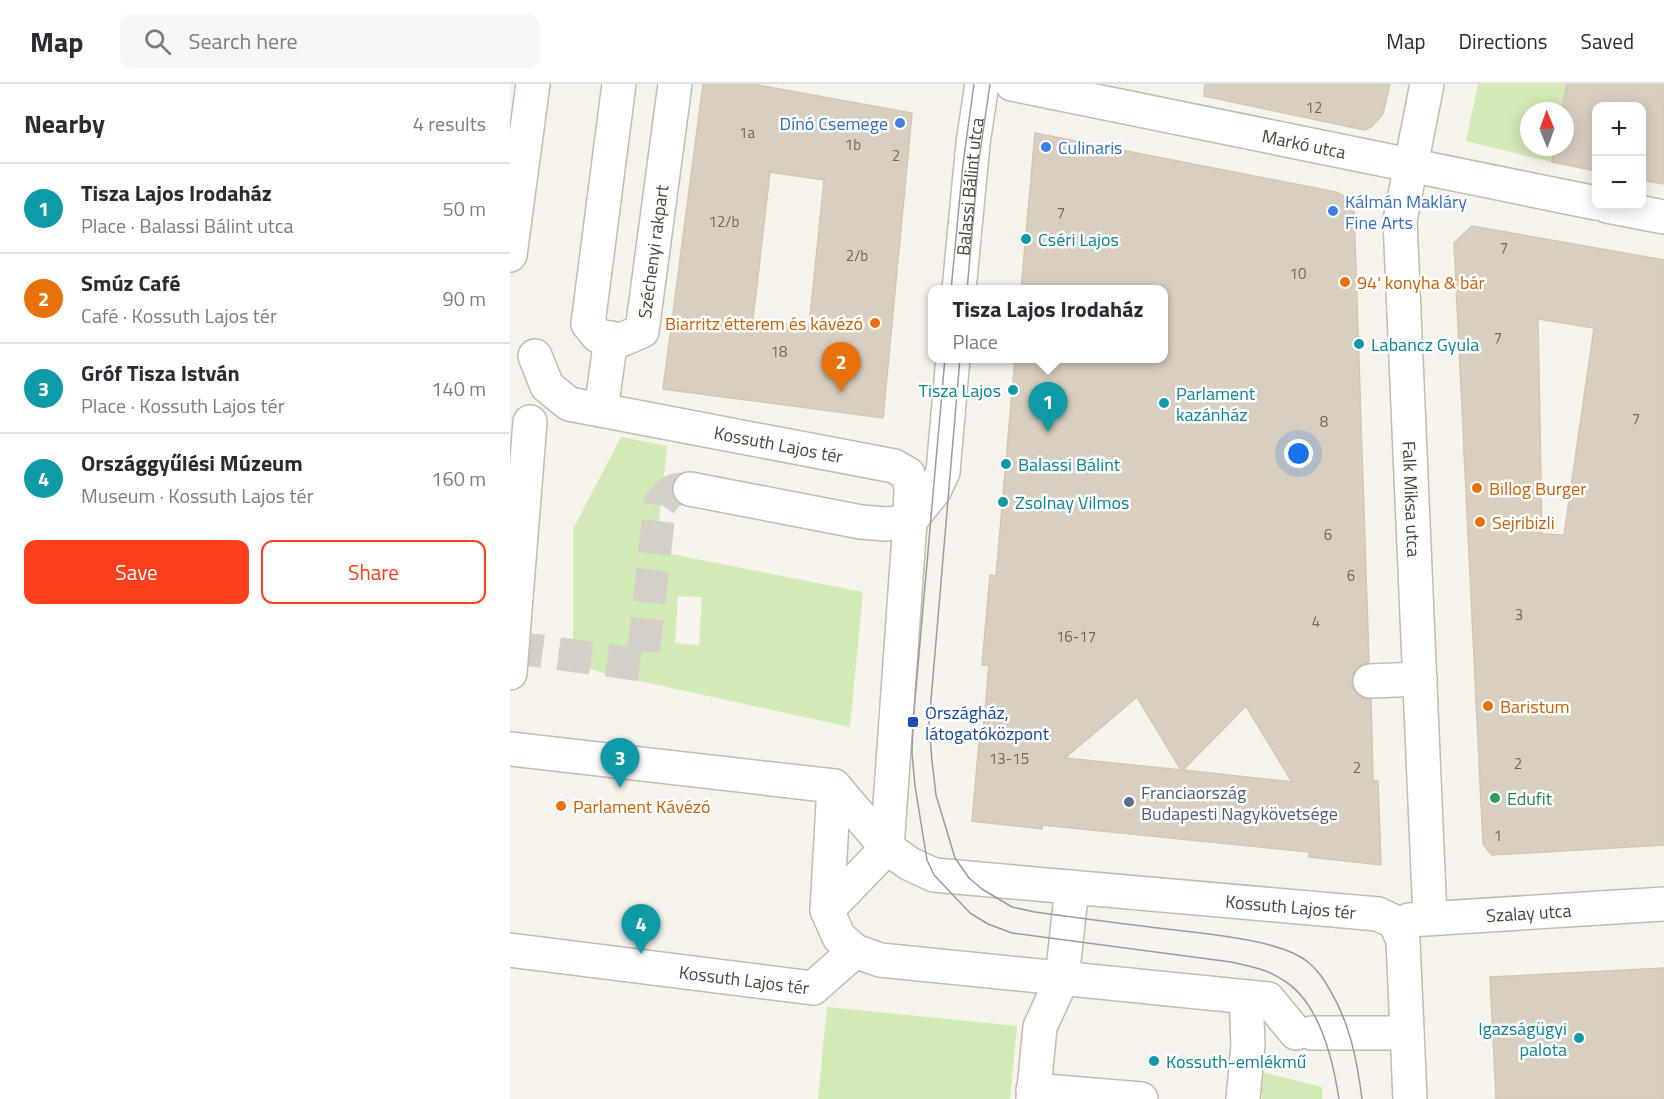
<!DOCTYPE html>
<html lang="en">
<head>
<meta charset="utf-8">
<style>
  :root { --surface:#fff; --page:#f7f7f7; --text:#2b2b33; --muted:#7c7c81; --line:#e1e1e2; --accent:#fc3f1d }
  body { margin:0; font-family:"Titillium Web",sans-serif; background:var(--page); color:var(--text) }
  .controls { position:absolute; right:18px; top:18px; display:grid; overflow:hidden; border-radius:12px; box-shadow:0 3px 15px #0003 }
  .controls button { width:54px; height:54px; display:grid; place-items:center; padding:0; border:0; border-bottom:2px solid var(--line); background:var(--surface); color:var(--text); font:30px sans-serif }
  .compass { position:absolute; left:1010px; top:18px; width:54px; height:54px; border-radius:50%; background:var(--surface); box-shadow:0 3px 15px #0003; rotate:359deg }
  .you { position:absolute; left:789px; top:370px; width:21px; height:21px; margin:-15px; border:4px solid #fff; border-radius:50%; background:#1a73e8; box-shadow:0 0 0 9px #1a73e833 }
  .badge { display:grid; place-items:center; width:39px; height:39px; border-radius:50%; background:var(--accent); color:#fff; font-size:20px; font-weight:700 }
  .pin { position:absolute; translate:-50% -50px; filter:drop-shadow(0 2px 3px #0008) }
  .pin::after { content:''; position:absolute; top:32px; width:21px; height:18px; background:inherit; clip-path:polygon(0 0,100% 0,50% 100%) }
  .popup { position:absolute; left:418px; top:201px; width:240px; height:78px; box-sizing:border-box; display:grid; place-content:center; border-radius:12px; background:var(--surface); filter:drop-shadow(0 2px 4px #0005); font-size:20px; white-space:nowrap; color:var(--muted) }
  .popup b { font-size:22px; color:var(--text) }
  .popup::after { content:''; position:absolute; left:50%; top:100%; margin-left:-12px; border:12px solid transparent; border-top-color:var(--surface) }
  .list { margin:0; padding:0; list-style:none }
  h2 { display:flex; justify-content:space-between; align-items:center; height:78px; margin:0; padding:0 24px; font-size:26px }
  h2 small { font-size:20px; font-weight:400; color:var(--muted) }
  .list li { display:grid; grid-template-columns:39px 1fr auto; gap:18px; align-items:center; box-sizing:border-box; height:90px; padding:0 24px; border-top:2px solid var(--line) }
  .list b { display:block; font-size:22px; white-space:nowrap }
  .list p { margin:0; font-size:20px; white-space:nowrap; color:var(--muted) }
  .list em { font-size:20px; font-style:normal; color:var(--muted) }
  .actions { display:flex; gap:12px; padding:18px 24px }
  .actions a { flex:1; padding:14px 0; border:2px solid var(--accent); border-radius:12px; text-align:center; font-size:21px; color:var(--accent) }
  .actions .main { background:var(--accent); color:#fff }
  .icon { flex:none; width:33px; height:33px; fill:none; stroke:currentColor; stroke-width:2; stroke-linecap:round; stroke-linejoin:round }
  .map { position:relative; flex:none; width:1154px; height:1015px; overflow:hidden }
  header { display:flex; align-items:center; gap:36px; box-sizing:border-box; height:84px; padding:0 30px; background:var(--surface); border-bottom:2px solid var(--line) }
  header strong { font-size:28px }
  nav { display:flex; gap:33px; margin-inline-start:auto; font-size:21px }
  .search { width:420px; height:54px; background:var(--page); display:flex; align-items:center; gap:15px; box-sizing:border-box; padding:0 21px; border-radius:12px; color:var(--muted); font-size:22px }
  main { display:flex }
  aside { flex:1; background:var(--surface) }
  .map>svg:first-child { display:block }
  .green { fill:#d2eab5; fill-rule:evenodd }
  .building { fill:#d8cfc1; stroke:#d3c7b4; stroke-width:1.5; fill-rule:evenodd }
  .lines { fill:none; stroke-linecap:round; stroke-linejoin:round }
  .minor-tunnel { stroke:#d4d0c8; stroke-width:33; stroke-dasharray:33 16; stroke-linecap:butt }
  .minor-casing { stroke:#c2bbae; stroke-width:36 }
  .minor { stroke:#fff; stroke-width:33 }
  .tram { stroke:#9a9a9a; stroke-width:1.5 }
  .shop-dot { fill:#3f7fe0; stroke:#fff; stroke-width:2 }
  .culture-dot { fill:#0f9aa8; stroke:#fff; stroke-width:2 }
  .food-dot { fill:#e8710a; stroke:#fff; stroke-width:2 }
  .transit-dot { fill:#1a4fb4; stroke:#fff; stroke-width:2 }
  .leisure-dot { fill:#2e9e5b; stroke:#fff; stroke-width:2 }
  .service-dot { fill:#5c6f8a; stroke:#fff; stroke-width:2 }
  .labels { text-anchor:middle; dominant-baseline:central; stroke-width:5; stroke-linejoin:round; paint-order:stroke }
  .number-label { font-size:15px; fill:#6e675b }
  .shop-label { font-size:18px; fill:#366cbe; stroke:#fff; text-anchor:start }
  .street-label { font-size:18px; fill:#4b4439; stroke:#fff }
  .culture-label { font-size:18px; fill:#0d838f; stroke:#fff; text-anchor:start }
  .food-label { font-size:18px; fill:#c56008; stroke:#fff; text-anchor:start }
  .transit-label { font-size:18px; fill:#164399; stroke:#fff; text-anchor:start }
  .service-label { font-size:18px; fill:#4e5e75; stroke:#fff; text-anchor:start }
  .leisure-label { font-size:18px; fill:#27864d; stroke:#fff; text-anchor:start }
</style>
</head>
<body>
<header>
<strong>Map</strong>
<div class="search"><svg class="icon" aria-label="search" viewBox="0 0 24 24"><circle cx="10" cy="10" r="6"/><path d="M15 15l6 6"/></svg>Search here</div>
<nav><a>Map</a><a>Directions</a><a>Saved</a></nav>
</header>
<main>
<aside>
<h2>Nearby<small>4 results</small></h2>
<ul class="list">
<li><span class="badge" style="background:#0f9aa8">1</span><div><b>Tisza Lajos Irodaház</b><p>Place · Balassi Bálint utca</p></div><em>50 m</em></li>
<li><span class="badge" style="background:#e8710a">2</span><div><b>Smúz Café</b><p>Café · Kossuth Lajos tér</p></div><em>90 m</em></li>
<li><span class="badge" style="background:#0f9aa8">3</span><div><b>Gróf Tisza István</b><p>Place · Kossuth Lajos tér</p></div><em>140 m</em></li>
<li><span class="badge" style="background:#0f9aa8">4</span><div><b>Országgyűlési Múzeum</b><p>Museum · Kossuth Lajos tér</p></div><em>160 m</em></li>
</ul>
<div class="actions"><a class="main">Save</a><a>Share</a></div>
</aside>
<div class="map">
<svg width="1154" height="1015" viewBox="0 0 1154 1015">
  <rect width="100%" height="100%" fill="#f6f3ec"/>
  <g class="green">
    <path d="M968,0h89l-5,27h-33v36h26l-3,15 -86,-21z"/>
    <path d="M111,353l46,9 -11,105 207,41 -13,135 -247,-54 -16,-5 -12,-15 -2,-13v-111zM168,512l24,1 -3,48 -24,-2z"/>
    <path d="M317,923l190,19 -7,73h-192z"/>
    <path d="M752,988l60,15v12h-60z"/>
  </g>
  <g class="building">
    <path d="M193,0h50l159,29 -29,305 -220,-29zM260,88l54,8 -15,147 -56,-8z"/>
    <path d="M695,0h185l-7,30 -12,13 -7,3 -160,-34z"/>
    <path d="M1057,0h97v100l-23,-4v-74h-45v65l-44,-9 3,-15h10v-36h-3z"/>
    <path d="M525,49l301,59 13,6 4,6 1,6 15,452 -8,3 -7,7 -3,10 3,8 7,7 10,3 2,81h5l3,84 -72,-8v-5l-267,-27v4l-70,-8 7,-78h3l7,-78h-7l8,-90 6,1 19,-218h149v-68h-143zM627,613l44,73 -116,-12zM736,622l46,76 -109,-12z"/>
    <path d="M962,142l192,34v585l-172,10 -9,-11 -29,-601zM1028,235l56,9 -30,207 -22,-1z"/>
    <path d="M1154,884v131h-168l-6,-122z"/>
  </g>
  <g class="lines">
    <path class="minor-tunnel" d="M0,563l132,18 18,-161c9,-13 13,-16 30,-15"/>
    <defs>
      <g id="minor">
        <path id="s1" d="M109,0l-31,240 10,12 23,4 21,-9 33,-247"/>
        <path id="s2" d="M502,0l584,119"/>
        <path id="s3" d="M917,0l-27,136 30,698"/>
        <path d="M1097,122l57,11"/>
        <path d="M0,171l23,-171"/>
        <path id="s4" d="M449,206l14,-147 9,-59"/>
        <path id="s5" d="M25,272l12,30 22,18 325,62 14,8 3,14 -1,33 -23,327 -60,62"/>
        <path d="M91,326l10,-72"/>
        <path d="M180,405l171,33 26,2 23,-3 24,-30 9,-19 10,-114"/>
        <path d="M0,589l20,-251"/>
        <path d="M860,597l50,-2"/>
        <path d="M0,665l324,37 -7,124 12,27 16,14 25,9 388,39 28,34"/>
        <path id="s6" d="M324,702l53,62 23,16 24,11 444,39 17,8 8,18 7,159"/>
        <path id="s7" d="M899,836l255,-16"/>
        <path id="s8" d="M0,866l303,38 42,-37"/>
        <path d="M802,949h95"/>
        <path d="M523,1006l108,9"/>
        <path d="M523,1015l7,-72 22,-48 10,-92"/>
        <path d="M733,1015l5,-55 -2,-47"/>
      </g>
    </defs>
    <use href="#minor" class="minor-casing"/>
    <use href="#minor" class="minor"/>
    <g class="tram">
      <path d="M441,206l12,-126 11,-80"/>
      <path d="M457,206l11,-124 12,-82"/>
      <path d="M435,274l-32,364 -1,31 3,33 12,74 7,15 36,38 18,11 24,9 219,29c18,4 36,7 52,18 37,22 50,80 56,119"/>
      <path d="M450,274l-31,366 3,37 4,34 19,63 14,20 13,11 30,18 23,5c44,6 88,12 132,17 36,5 113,10 141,33 10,8 16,18 22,28 20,34 27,70 32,109"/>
    </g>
  </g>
  <g class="shop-dot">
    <circle cx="390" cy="39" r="6"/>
    <circle cx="536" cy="63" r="6"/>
    <circle cx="823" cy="127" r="6"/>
  </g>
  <g class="culture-dot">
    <circle cx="516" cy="155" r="6"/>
    <circle cx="849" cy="260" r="6"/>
    <circle cx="503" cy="306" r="6"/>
    <circle cx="654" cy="319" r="6"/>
    <circle cx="496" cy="380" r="6"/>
    <circle cx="493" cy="418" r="6"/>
    <circle cx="1069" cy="954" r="6"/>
    <circle cx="644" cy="977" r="6"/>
  </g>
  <g class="food-dot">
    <circle cx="835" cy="198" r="6"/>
    <circle cx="365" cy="239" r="6"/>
    <circle cx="967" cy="404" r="6"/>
    <circle cx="970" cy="438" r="6"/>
    <circle cx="978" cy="622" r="6"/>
    <circle cx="51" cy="722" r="6"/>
  </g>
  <rect class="transit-dot" x="397" y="632" width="12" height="12" rx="3"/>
  <circle class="leisure-dot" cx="985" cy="714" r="6"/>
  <circle class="service-dot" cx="619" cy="718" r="6"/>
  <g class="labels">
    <g class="number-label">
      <text x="804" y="23">12</text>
      <text x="237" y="48">1a</text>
      <text x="343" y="60">1b</text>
      <text x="386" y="71">2</text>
      <text x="551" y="128">7</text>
      <text x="214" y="137">12/b</text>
      <text x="994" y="163">7</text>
      <text x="347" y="171">2/b</text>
      <text x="788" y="189">10</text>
      <text x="988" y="253">7</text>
      <text x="269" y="267">18</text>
      <text x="1126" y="334">7</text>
      <text x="814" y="337">8</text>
      <text x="818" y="450">6</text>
      <text x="841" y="491">6</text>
      <text x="1009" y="530">3</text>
      <text x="806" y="537">4</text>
      <text x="566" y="552">16-17</text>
      <text x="499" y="674">13-15</text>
      <text x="1008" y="679">2</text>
      <text x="847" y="683">2</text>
      <text x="988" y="751">1</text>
    </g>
    <g class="shop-label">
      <text x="378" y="39" text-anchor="end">Dínó Csemege</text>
      <text x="548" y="63">Culinaris</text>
      <text x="835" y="117">Kálmán Makláry<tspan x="835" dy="21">Fine Arts</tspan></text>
    </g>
    <g class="street-label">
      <text stroke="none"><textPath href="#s2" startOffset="298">Markó utca</textPath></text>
      <text stroke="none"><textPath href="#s4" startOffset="104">Balassi Bálint utca</textPath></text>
      <text stroke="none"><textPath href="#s1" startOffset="384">Széchenyi rakpart</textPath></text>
      <text stroke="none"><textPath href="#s5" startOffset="274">Kossuth Lajos tér</textPath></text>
      <text stroke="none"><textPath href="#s3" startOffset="418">Falk Miksa utca</textPath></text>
      <text stroke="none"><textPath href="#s6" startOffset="494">Kossuth Lajos tér</textPath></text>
      <text stroke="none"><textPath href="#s7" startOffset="120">Szalay utca</textPath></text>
      <text stroke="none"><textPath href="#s8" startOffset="236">Kossuth Lajos tér</textPath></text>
    </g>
    <g class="culture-label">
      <text x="528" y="155">Cséri Lajos</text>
      <text x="861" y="260">Labancz Gyula</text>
      <text x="491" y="306" text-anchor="end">Tisza Lajos</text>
      <text x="666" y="309">Parlament<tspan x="666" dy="21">kazánház</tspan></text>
      <text x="508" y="380">Balassi Bálint</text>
      <text x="505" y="418">Zsolnay Vilmos</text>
      <text x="1057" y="944" text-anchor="end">Igazságügyi<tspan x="1057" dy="21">palota</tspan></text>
      <text x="656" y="977">Kossuth-emlékmű</text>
    </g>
    <g class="food-label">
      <text x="847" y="198">94' konyha &amp; bár</text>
      <text x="353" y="239" text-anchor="end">Biarritz étterem és kávézó</text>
      <text x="979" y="404">Billog Burger</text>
      <text x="982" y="438">Sejribizli</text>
      <text x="990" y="622">Baristum</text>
      <text x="63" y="722">Parlament Kávézó</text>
    </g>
    <g class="transit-label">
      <text x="415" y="628">Országház,<tspan x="415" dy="21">látogatóközpont</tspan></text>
    </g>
    <g class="service-label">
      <text x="631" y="708">Franciaország<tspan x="631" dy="21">Budapesti Nagykövetsége</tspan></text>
    </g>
    <g class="leisure-label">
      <text x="997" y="714">Edufit</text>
    </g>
  </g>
</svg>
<div class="controls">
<button>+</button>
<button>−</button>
</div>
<svg class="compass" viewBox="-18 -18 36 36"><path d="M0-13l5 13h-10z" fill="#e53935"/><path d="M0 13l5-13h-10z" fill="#7c7c81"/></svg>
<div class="you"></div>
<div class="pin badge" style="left:538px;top:348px;background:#0f9aa8">1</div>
<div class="popup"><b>Tisza Lajos Irodaház</b>Place</div>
<div class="pin badge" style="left:331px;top:308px;background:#e8710a">2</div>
<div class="pin badge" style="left:110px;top:704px;background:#0f9aa8">3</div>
<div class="pin badge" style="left:131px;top:870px;background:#0f9aa8">4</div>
</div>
</main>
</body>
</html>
